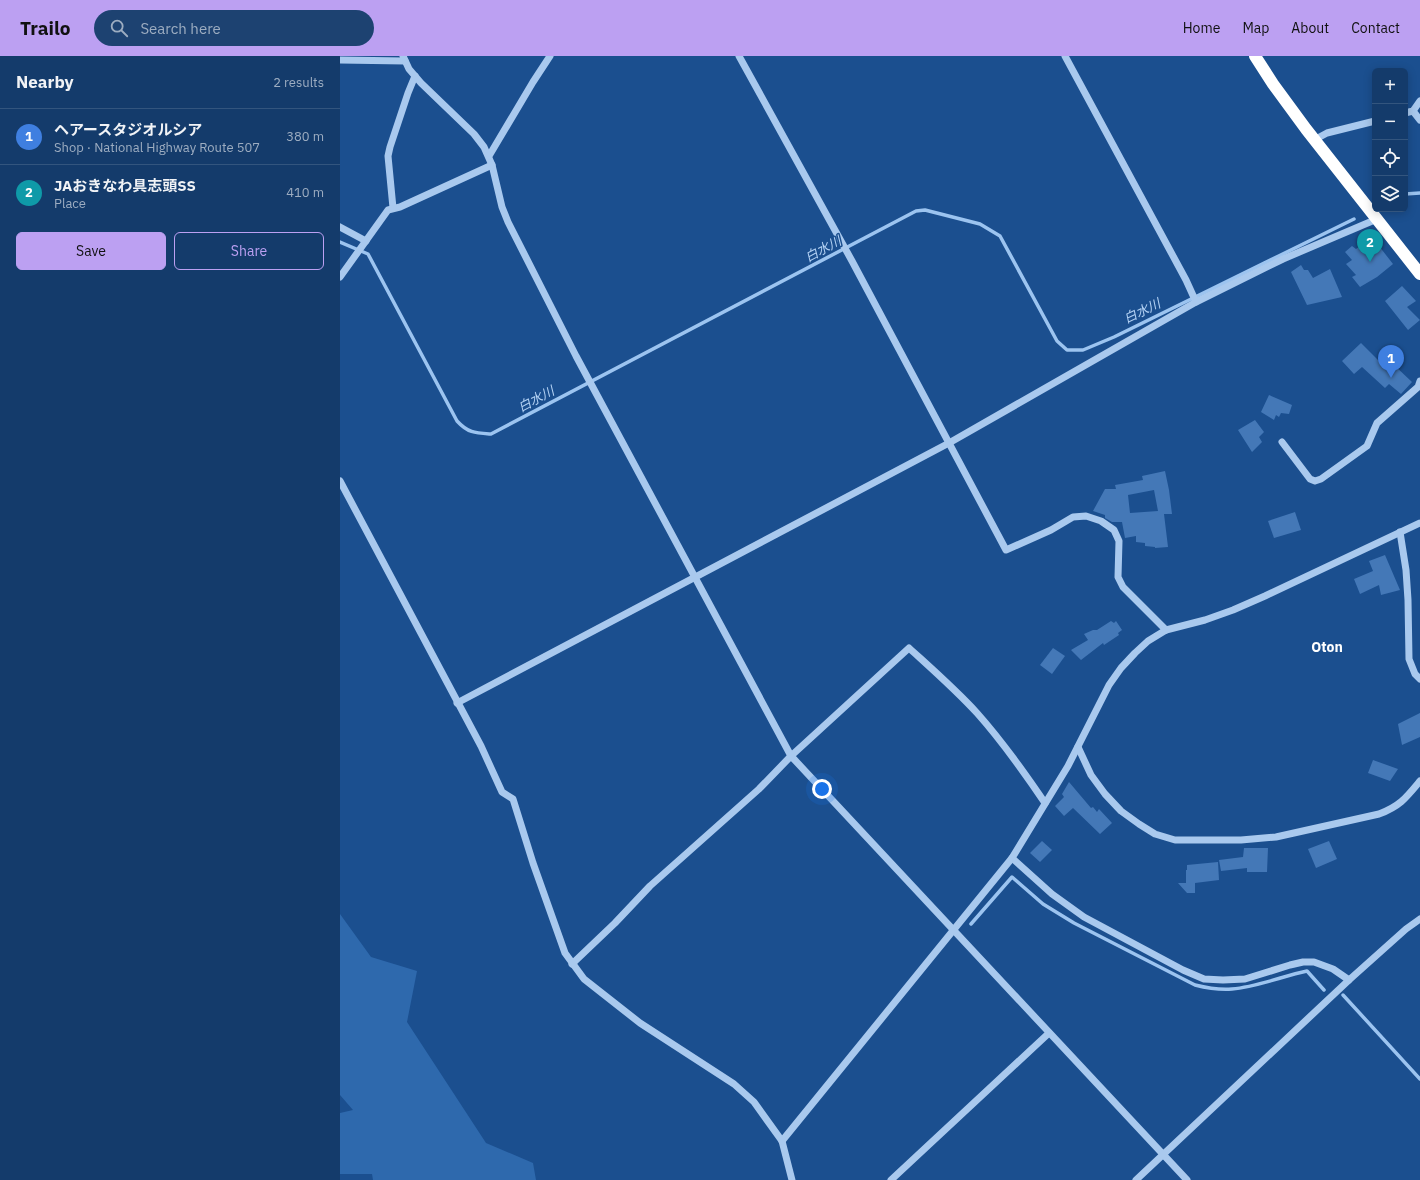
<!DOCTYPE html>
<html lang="en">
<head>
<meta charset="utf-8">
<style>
  :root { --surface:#143b6b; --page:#1d4271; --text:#f1f3f6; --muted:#9dadc1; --line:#33557e; --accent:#bca0f2 }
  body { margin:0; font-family:"IBM Plex Sans","Noto Sans JP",sans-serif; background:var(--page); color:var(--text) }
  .controls { position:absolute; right:12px; top:12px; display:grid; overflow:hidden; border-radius:6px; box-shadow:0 2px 10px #0003 }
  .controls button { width:36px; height:36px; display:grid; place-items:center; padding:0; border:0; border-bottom:1px solid var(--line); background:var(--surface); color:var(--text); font:20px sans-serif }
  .you { position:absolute; left:482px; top:733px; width:14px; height:14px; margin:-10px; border:3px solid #fff; border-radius:50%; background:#1a73e8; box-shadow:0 0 0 6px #1a73e833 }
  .badge { display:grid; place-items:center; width:26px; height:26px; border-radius:50%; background:var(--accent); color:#fff; font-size:13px; font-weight:700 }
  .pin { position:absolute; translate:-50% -33px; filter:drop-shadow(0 1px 2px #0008) }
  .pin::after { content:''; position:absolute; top:21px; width:14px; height:12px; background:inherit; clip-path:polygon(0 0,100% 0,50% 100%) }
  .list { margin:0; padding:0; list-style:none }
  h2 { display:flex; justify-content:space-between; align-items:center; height:52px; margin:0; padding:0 16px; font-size:17px }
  h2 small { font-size:13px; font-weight:400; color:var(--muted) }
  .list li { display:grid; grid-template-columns:26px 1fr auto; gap:12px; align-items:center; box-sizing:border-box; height:56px; padding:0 16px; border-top:1px solid var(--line) }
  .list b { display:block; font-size:15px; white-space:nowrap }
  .list p { margin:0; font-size:13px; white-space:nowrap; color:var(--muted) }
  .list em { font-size:13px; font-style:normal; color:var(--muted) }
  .actions { display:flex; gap:8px; padding:12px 16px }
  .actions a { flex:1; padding:9px 0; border:1px solid var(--accent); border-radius:6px; text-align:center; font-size:14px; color:var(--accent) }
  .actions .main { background:var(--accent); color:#111 }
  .icon { flex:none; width:22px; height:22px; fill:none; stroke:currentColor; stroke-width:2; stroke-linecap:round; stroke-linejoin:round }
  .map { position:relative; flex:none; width:1080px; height:1124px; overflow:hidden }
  header { display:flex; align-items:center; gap:24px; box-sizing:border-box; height:56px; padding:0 20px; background:var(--accent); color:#111 }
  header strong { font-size:19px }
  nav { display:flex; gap:22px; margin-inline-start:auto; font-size:14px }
  .search { width:280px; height:36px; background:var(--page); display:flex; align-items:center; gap:10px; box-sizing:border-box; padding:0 14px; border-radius:22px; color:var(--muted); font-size:15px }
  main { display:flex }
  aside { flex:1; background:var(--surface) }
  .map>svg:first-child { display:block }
  .green { fill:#2e69ad }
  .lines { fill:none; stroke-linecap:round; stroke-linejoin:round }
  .stream { stroke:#9cc4f0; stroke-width:3.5 }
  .building { fill:#4478b7; fill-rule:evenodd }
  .minor { stroke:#a9c9ee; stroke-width:7 }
  .highway { stroke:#fff; stroke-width:12 }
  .labels { text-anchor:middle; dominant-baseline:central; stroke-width:3; stroke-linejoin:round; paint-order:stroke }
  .water-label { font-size:13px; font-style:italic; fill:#b5d3f5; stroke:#1b4f8f }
  .quarter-label { font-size:14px; font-weight:bold; fill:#fff; stroke:#1b4f8f }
</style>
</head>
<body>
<header>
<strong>Trailo</strong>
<div class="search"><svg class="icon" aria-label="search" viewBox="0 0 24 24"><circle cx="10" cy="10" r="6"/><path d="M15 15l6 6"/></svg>Search here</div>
<nav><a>Home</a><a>Map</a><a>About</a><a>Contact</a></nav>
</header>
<main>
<aside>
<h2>Nearby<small>2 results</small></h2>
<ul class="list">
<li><span class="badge" style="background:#3f7fe0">1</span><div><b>ヘアースタジオルシア</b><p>Shop · National Highway Route 507</p></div><em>380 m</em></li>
<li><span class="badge" style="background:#0f9aa8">2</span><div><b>JAおきなわ具志頭SS</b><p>Place</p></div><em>410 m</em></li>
</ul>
<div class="actions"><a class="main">Save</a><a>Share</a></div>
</aside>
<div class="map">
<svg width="1080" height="1124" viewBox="0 0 1080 1124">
  <rect width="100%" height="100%" fill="#1b4f8f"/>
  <path class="green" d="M0,858l31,43 46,14 -10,51 79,121 47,20 3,17h-163l-1,-6h-32v-61l13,-3 -13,-15z"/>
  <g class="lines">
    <g class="stream">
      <path d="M1065,138l15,-1"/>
      <path d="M0,186l28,12 89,167c11,12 18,12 34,13l425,-223 9,-1 55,14 20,12 57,105 10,9h16l31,-13 240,-118"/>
      <path d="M631,868l41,-47 31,27 31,19 121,62c12,3 25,5 37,4 25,-2 51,-13 75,-18l17,19"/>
      <path d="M1003,939l77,84"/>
    </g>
  </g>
  <g class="building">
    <path d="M1032,181l21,27 -16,13 -17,10 -8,-10 4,-2 -10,-11 6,-4 -7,-8 7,-6 4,3z"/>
    <path d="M961,209l3,5h4l5,8 17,-9 12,28 -35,8 -16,-33z"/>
    <path d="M1062,230l14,15 -9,6 13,13 -12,10 -23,-29z"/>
    <path d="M1021,287l19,19 1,-2 9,9 4,-4 18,17 -11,12 -12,-10 -4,4 -23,-21 -8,7 -12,-13z"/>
    <path d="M929,339l23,10 -3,9 -8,-1 -2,4 -3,-2 -2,5 -13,-8z"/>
    <path d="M915,364l9,12 -5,5 3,5 -10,10 -14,-22z"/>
    <path d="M825,415l4,19 3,24h-8l4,33 -13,1v-1l-10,-1v-3l-9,-1v-6l-11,2 -3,-16h-10l-7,-4v-3l-12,-4 12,-22h11l-1,-4 28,-5 -1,-4zM814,434l4,21 -28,2 -2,-18z"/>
    <path d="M955,456l6,18 -27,8 -6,-17z"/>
    <path d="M1045,499l15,35 -19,5 -2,-10 -19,9 -6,-15 19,-8 -4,-10z"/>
    <path d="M771,565l3,2 2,-2 6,9 -4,3 1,2 -15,10 -1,-2 -22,17 -10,-10 17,-10 -4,-6 9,-4h4z"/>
    <path d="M713,592l12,8 -13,18 -12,-9z"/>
    <path d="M1080,657v24l-18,8 -4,-21z"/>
    <path d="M1033,704l25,9 -8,12 -22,-8z"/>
    <path d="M729,726l22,26 2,-1 4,5 2,-3 13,14 -12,11 -27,-26 -9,8 -9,-10 9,-9 -2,-3z"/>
    <path d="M702,785l10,9 -12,12 -10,-9z"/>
    <path d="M989,785l8,18 -21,9 -8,-19z"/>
    <path d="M904,792h24l-1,24h-20v-4l-26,3 -2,-11 24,-3z"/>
    <path d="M878,806l1,18 -24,3v10h-8l-9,-10h8v-13h1v-5z"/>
  </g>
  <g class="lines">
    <g class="minor">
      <path d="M63,0l6,13 12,14 53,51 10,13 8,18 10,42 6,15 68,134 215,400 396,424"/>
      <path d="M399,0l113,205 154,289 45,-20 22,-13 13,-1 15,5 13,9 5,11 -1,36 5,10 43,43"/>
      <path d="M725,0l121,224 10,22"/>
      <path d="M0,4l65,1"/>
      <path d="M1073,55l7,9"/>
      <path d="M1065,57l8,-2 7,-10"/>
      <path d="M974,84l13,-7 48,-12"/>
      <path d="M149,100l44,-74 17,-26"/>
      <path d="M53,152l-5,-52 2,-9 18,-54 7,-17"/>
      <path d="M0,171l26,14"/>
      <path d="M0,221l48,-67 12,-3 92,-42"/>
      <path d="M942,386l28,37 5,2 6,-2 46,-33 10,-23 41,-36 2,-6"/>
      <path d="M0,425l141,265 21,46 11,7 20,64 32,90 19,26 56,44 94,61 20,18 28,39 10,39"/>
      <path d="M1060,476l6,38 2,30 1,59 6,15 5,5"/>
      <path d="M117,647l492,-260 247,-141 87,-43 94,-40"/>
      <path d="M738,691l13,28 14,19 16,17 18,13 16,10 20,6h66l35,-3 103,-23c21,-8 27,-16 41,-33"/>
      <path d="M672,802l40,36 32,23 99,53 21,9 19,1 22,-1 45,-14 13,-3h11l19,7 16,11"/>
      <path d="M232,908l43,-41 35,-37 109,-97 32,-33 118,-108c23,21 47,42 68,65 25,28 47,59 68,90"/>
      <path d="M442,1085l230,-283 56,-92 41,-81 12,-17 14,-15 13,-12 18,-11 39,-10 28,-10 32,-14 155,-73"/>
      <path d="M551,1124l158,-147"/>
      <path d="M796,1124l213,-200 57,-51 14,-10"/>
    </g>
    <path class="highway" d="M915,0l18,28 33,45 114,145"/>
  </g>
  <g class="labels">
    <g class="water-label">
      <text transform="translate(483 193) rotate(-28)">白水川</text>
      <text transform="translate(802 255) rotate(-26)">白水川</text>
      <text transform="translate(196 343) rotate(-28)">白水川</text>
    </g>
    <g class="quarter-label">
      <text x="987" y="591">Oton</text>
    </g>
  </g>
</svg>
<div class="controls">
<button>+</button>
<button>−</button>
<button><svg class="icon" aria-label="locate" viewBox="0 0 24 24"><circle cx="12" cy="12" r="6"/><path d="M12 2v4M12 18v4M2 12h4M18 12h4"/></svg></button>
<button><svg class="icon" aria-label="layers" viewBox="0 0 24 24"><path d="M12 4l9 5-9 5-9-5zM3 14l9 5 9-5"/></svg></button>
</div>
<div class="you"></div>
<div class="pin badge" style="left:1051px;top:322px;background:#3f7fe0">1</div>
<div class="pin badge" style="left:1030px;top:206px;background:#0f9aa8">2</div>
</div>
</main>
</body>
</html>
